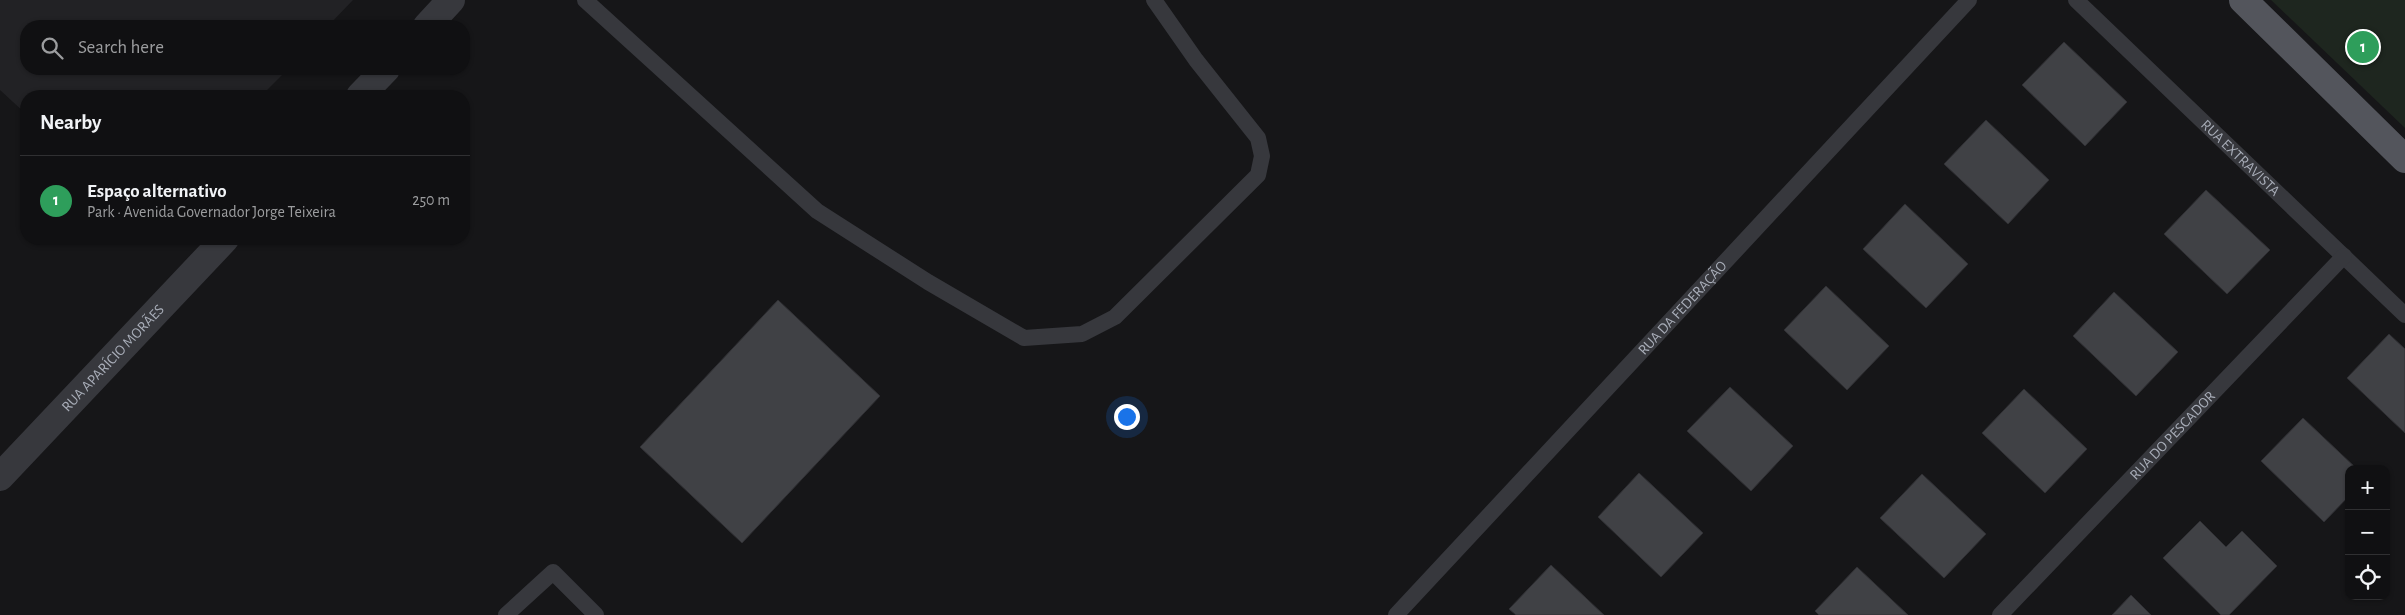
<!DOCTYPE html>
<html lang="en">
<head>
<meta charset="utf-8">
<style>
  :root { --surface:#101012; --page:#19191b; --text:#f1f3f6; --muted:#9c9d9f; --line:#303032; --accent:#7c3aed }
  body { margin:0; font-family:"Alegreya Sans",sans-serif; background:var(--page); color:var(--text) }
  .controls { position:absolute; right:15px; bottom:15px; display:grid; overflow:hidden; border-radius:10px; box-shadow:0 1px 4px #0004 }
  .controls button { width:45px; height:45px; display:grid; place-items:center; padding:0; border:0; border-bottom:1px solid var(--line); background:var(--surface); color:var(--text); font:25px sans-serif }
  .you { position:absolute; left:1126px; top:416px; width:18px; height:18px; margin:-12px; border:4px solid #fff; border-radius:50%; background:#1a73e8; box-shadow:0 0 0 8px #1a73e833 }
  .badge { display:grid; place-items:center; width:32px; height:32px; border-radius:50%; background:var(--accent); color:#fff; font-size:16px; font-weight:700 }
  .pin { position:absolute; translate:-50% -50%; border:2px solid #fff; box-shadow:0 1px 5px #0006 }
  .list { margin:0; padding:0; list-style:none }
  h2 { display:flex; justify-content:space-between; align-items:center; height:65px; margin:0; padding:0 20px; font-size:21px }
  h2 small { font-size:16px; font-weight:400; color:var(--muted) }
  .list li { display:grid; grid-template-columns:32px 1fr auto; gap:15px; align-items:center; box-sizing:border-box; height:90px; padding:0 20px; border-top:1px solid var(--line) }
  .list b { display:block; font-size:19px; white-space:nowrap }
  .list p { margin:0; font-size:16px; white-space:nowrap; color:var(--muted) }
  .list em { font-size:16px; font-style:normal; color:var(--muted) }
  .icon { flex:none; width:28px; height:28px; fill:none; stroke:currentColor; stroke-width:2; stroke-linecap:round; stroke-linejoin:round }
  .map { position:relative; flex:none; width:2405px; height:615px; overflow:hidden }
  .search { position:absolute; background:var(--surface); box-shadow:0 1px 4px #0004; left:20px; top:20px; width:450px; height:55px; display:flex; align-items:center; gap:12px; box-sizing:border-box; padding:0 18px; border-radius:20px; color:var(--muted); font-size:19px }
  .panel { position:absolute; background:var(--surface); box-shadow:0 1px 4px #0004; left:20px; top:90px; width:450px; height:155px; border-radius:20px }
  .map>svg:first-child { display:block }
  .built { fill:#222225 }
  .green { fill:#1e261f }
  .building { fill:#404145; stroke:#303034 }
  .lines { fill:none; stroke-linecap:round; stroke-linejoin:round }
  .lane { stroke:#37383d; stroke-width:16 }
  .street { stroke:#37383d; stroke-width:28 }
  .primary { stroke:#53555c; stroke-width:28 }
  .labels { text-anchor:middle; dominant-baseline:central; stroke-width:5; stroke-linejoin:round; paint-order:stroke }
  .street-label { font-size:15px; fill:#a8adb8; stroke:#111113 }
</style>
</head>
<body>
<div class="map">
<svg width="2405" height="615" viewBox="0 0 2405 615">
  <rect width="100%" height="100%" fill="#161618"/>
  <path class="built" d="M0,0h353l-25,26h-302v43h262l-27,27h-235v18l-26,-24z"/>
  <path class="green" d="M2271,0h134v128z"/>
  <g class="building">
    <path d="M2064,42l63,60 -42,44 -63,-61z"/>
    <path d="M1986,120l63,60 -41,44 -64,-60z"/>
    <path d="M2206,190l64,60 -43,44 -63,-60z"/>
    <path d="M1905,204l63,60 -42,44 -63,-59z"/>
    <path d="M1826,286l63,60 -42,44 -63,-60z"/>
    <path d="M2114,292l64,60 -42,44 -63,-60z"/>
    <path d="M778,300l102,96 -138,147 -102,-96z"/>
    <path d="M2389,334l16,15v84l-58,-55z"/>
    <path d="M1730,387l63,59 -42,45 -64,-60z"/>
    <path d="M2024,389l63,60 -42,44 -63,-60z"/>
    <path d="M2303,418l54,51h-8v27l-25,26 -63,-61z"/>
    <path d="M1639,473l64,60 -42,44 -63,-60z"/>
    <path d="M1922,474l64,60 -42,44 -64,-60z"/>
    <path d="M2200,521l26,26 16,-16 35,35 -48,49h-8l-58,-57z"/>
    <path d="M1551,565l53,50h-88l-7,-6z"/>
    <path d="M1857,567l51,48h-89l-4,-4z"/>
    <path d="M2131,595l20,20h-39z"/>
  </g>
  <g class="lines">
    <g class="lane">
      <path d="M585,0l232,211 111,71 96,56 58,-4 33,-17 143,-142 4,-19 -4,-18 -62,-78 -42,-60"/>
      <path id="s1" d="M2076,0l329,315"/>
      <path d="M506,615l47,-43 43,43"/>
      <path id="s2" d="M1396,615l573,-615"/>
      <path id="s3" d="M2000,615l344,-359"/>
    </g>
    <g class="street">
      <path d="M427,26l24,-26"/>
      <path d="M360,96l26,-27"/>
      <path id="s4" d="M0,477l225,-238"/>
    </g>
    <path class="primary" d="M2243,0l162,159"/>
  </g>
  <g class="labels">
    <g class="street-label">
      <text stroke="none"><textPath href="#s1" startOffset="228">RUA EXTRAVISTA</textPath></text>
      <text stroke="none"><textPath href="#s2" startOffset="420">RUA DA FEDERAÇÃO</textPath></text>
      <text stroke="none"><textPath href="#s4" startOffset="164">RUA APARÍCIO MORÃES</textPath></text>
      <text stroke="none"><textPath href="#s3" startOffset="249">RUA DO PESCADOR</textPath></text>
    </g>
  </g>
</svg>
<div class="controls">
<button>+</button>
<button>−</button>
<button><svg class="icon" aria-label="locate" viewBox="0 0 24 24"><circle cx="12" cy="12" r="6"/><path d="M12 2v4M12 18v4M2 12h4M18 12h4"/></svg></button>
</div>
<div class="you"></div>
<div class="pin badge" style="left:2363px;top:47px;background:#2e9e5b">1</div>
<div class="search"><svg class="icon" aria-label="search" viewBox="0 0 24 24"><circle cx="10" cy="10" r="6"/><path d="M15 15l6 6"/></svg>Search here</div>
<section class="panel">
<h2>Nearby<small></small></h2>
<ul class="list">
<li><span class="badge" style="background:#2e9e5b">1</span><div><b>Espaço alternativo</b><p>Park · Avenida Governador Jorge Teixeira</p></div><em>250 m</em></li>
</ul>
</section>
</div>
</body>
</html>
